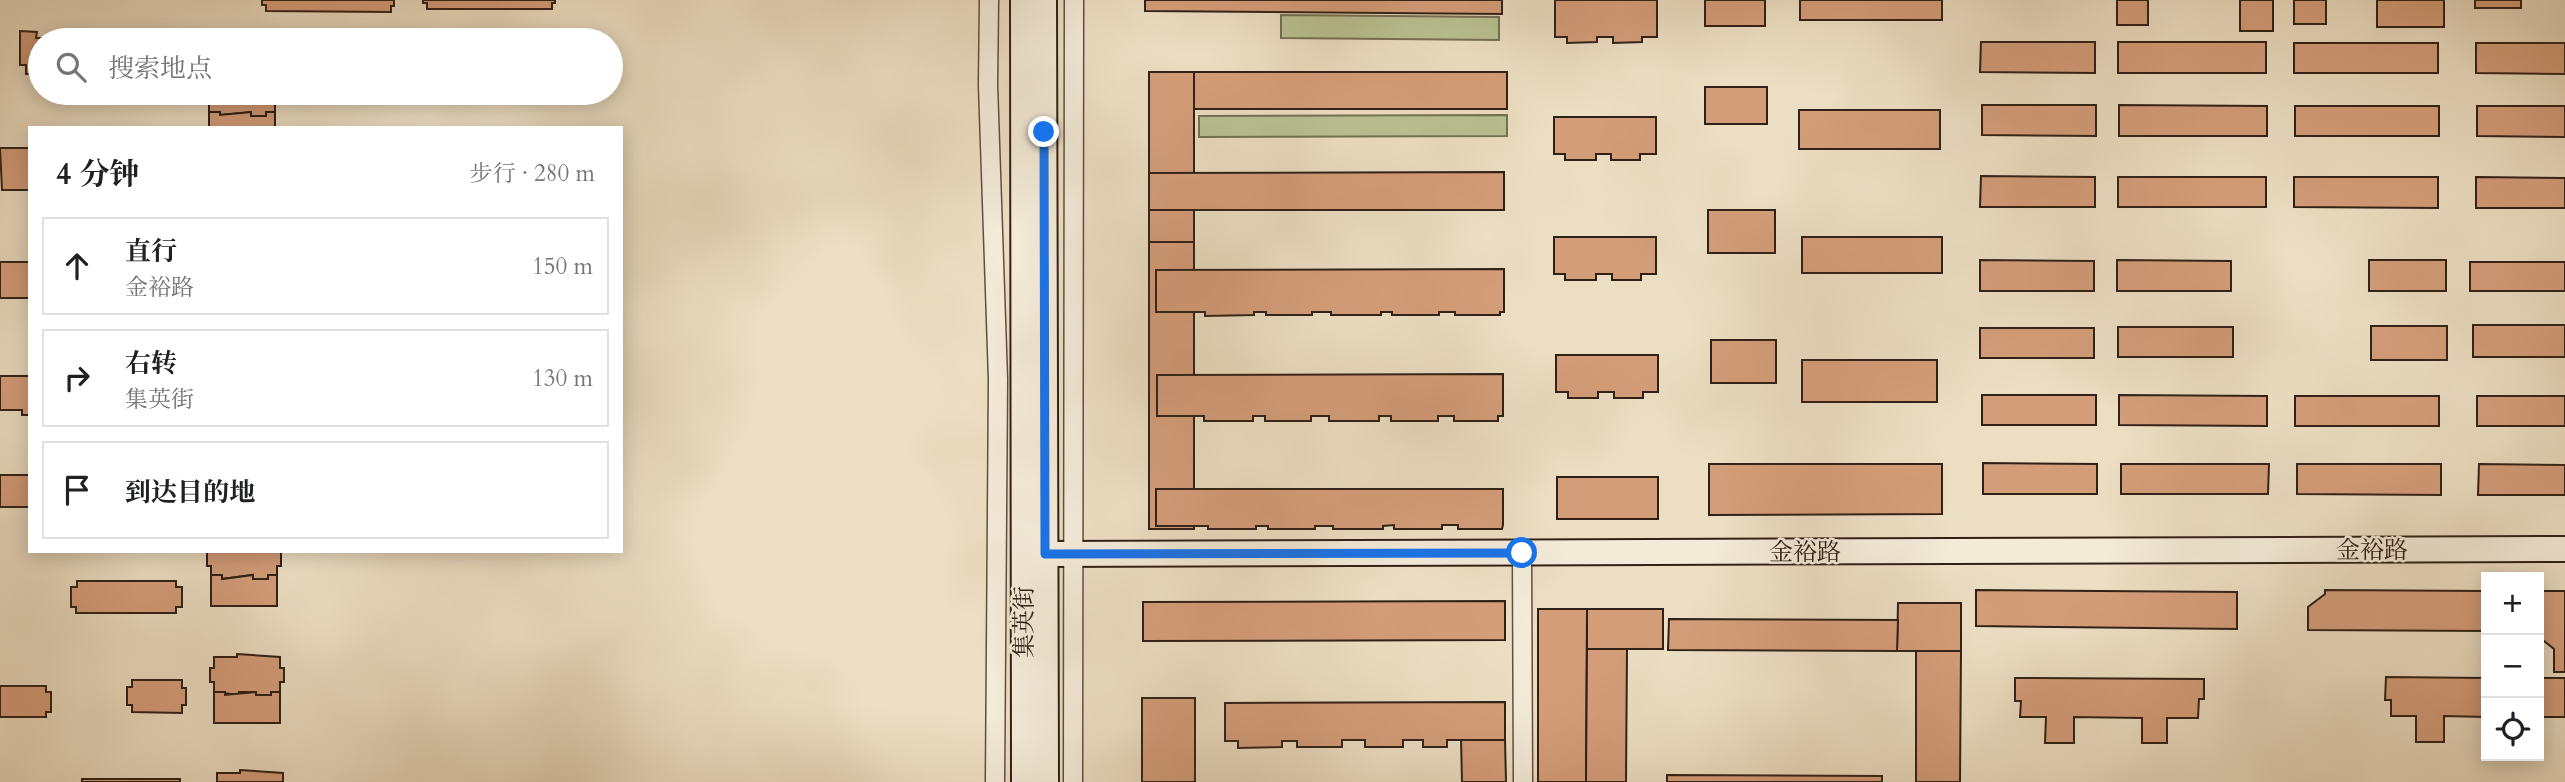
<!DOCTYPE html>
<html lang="zh">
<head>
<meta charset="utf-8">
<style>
  :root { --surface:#fff; --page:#f6f6f6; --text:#202124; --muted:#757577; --line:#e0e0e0 }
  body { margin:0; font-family:Cardo,"Noto Serif SC",serif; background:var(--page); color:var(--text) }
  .controls { position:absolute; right:21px; bottom:21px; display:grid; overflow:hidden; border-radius:0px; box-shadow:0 4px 18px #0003 }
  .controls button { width:63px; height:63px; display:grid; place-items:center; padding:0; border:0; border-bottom:2px solid var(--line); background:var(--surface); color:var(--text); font:35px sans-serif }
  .stop { position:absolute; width:21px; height:21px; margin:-16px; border:5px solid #1a73e8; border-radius:50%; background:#fff }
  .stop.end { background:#1a73e8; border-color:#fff; box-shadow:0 2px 7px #0008 }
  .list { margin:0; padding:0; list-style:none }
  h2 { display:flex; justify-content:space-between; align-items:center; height:91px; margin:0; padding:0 28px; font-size:30px }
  h2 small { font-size:23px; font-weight:400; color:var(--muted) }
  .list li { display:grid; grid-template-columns:46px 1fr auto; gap:21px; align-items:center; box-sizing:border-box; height:98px; margin:0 14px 14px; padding:0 14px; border:2px solid var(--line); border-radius:0px }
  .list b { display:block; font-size:26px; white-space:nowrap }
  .list p { margin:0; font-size:23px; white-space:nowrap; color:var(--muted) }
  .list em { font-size:23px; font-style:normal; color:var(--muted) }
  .icon { flex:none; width:38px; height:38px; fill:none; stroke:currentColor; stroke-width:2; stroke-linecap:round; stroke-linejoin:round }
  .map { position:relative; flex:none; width:2565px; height:782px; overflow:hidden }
  .search { position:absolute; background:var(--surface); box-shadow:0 4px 18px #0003; left:28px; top:28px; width:595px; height:77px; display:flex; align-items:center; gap:18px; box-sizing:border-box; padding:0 24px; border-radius:38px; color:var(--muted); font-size:26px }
  .panel { position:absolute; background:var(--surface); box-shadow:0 4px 18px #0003; left:28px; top:126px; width:595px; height:427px; border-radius:0px }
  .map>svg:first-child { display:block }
  .green { fill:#b9c193; stroke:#747154; stroke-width:2 }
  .building { fill:#d49d7a; stroke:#302116; stroke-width:2 }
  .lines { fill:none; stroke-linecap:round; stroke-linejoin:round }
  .street-casing { stroke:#5f5041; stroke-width:21 }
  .secondary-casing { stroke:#302116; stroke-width:28 }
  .street { stroke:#f3ead8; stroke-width:18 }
  .secondary { stroke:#f3ead8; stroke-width:24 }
  .route { stroke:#1a73e8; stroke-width:9 }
  .labels { text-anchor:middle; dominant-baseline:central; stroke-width:5; stroke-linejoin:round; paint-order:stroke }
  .street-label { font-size:24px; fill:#302116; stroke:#f3ead8 }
</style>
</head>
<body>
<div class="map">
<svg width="2565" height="782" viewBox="0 0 2565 782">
  <rect width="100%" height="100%" fill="#ecdec3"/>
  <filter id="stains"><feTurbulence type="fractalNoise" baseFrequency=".00286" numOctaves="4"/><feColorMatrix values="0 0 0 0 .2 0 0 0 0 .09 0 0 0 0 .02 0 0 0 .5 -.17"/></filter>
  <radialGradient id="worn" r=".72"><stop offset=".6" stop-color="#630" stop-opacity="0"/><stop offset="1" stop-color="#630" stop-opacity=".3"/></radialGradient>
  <g class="green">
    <path d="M1281,15l218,2v23l-218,-2z"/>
    <path d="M1507,115v21l-308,1v-21z"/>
  </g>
  <g class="building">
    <path d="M262,0h132v6h-3v6l-125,-1v-6h-4z"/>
    <path d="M423,0h132v3h-3v6h-125v-6h-4z"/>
    <path d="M1145,0h357v14l-357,-3z"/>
    <path d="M1555,0h102v37h-15v5l-29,1v-6h-16v5l-30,1v-6h-12z"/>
    <rect x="1705" y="0" width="60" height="26"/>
    <rect x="1800" y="0" width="142" height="20"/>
    <rect x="2117" y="0" width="31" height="25"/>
    <rect x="2240" y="0" width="33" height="31"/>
    <rect x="2294" y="0" width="32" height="24"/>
    <rect x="2377" y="0" width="67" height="27"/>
    <rect x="2475" y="0" width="46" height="8"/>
    <path d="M20,31l17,1 -1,6h45v-5h27v5h46v-5h14v7h-128v34h-14v-9h-6z"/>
    <path d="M1981,42h114v31l-115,-1z"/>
    <rect x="2118" y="42" width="148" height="31"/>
    <rect x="2294" y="43" width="144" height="30"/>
    <path d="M2476,43h89v31l-89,-1z"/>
    <rect x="1149" y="72" width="358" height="37"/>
    <rect x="1149" y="72" width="45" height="170"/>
    <rect x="1705" y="87" width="62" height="37"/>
    <path d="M204,93h75v9h-4v10h-9v4h-15v-4l-31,3v-3h-11v-10h-5z"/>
    <path d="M1982,105h114v31l-114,-1z"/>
    <path d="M2119,105l148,1v30h-148z"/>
    <rect x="2295" y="106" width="144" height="30"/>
    <path d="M2477,106h88v31l-88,-1z"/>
    <rect x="1799" y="110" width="141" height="39"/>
    <path d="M209,112h11v3l31,-3v4h15v-4h9v16h-66z"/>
    <path d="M1554,117h102v37h-16v6h-29v-6h-15v6h-31v-6h-11z"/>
    <path d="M0,148h30v42h-28z"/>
    <path d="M1504,172v38h-355v-37z"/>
    <path d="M1981,176l114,1v30h-115z"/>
    <rect x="2118" y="177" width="148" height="30"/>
    <path d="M2294,177h144v31l-144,-1z"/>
    <path d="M2476,177l89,1v30h-89z"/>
    <rect x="1708" y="210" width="67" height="43"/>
    <path d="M1554,237h102v37h-15v6h-29v-6h-16v6h-31v-6h-11z"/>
    <rect x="1802" y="237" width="140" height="36"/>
    <rect x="1149" y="242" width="45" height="287"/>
    <path d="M1980,260l114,1v30h-114z"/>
    <path d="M2117,260l114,1v30h-114z"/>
    <rect x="2369" y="260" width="77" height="31"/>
    <rect x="0" y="262" width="30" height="36"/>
    <rect x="2470" y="262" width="95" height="29"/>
    <path d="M1504,269v43h-4v3h-45v-3h-16v3h-47v-3h-11v3h-50v-3h-19v3h-46v-3h-12v3l-49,1v-4h-49v-42z"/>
    <rect x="2473" y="325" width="92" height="32"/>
    <rect x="2371" y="326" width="76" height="34"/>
    <rect x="2118" y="327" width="115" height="30"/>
    <rect x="1980" y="328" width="114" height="30"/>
    <rect x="1711" y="340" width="65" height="43"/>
    <path d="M1556,355h102v37h-15v6h-29v-6h-16v6h-30v-6h-12z"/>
    <rect x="1802" y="360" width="135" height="42"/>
    <path d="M1503,374v42h-5v5h-44v-5h-16v5h-47v-5h-12v5h-50v-5h-18v5h-46v-5h-12v5h-49v-5h-47v-41z"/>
    <path d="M0,376h30v39h-8v-5h-22z"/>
    <rect x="1982" y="395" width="114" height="30"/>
    <path d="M2119,395l148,1v30l-148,-1z"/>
    <rect x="2295" y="396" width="144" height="30"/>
    <rect x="2477" y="396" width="88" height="30"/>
    <path d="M1983,463l114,1v30h-114z"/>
    <path d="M1709,464h233v50l-233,1z"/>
    <path d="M2121,464h148l-1,30h-147z"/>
    <path d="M2297,464h144v31l-144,-1z"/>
    <path d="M2479,464l86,1v30h-87z"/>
    <rect x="0" y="475" width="30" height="32"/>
    <rect x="1557" y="477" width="101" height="42"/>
    <path d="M1156,489h347v36l-1,4h-44v-4h-16v4h-48v-4l-11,1v3h-50v-3h-18v3h-47v-3h-12v3h-48v-3h-52z"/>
    <path d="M207,551h74v15h-4v9h-9v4h-15v-4l-31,4v-4h-11v-9h-4z"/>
    <path d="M211,575h11v4l31,-4v4h15v-4h9v31h-66z"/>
    <path d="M77,581h99v6h6v20h-6v6h-100v-6h-5v-20h6z"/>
    <path d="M1976,590l261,2v37l-261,-3z"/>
    <path d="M2325,590l161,1v40l-178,-1v-23l17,-13z"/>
    <path d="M2539,591h26v81h-11v-23l-15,-12z"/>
    <path d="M1505,601v39l-362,1v-39z"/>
    <path d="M1898,603h63v48h-64z"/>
    <path d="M1538,609h49l-1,173h-48z"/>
    <rect x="1587" y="609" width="76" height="40"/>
    <path d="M1669,619l229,1 -1,31 -229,-1z"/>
    <path d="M1587,649h40l-1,133h-40z"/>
    <path d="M1916,651h45l-1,131h-44z"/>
    <path d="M237,654l43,3v11h4v14h-4v10h-9v3h-15v-3h-17v3l-25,-3v-10h-4v-14h4v-11h23z"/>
    <path d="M2386,677l100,1v39l-42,-1v26h-28v-26h-25v-16h-6z"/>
    <path d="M2015,678l189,1v20h-5l-1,19h-31v25h-25v-25l-68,-1v26h-29l1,-26h-26l1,-16h-6z"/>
    <rect x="2539" y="678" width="26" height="39"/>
    <path d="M132,680h50v8h4v17h-4v8l-50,-1v-7h-5v-18h5z"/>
    <path d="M0,686h46v6h5v20h-5v5h-46z"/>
    <path d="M214,692h11v3l31,-3v3h15v-3h9v31h-66z"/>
    <rect x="1142" y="698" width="53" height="84"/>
    <path d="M1505,702v38h-58v7h-24v-7h-20v7h-38v-7h-23v7h-45v-6h-15v6l-44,1v-7h-13v-38z"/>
    <path d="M1461,740h44l1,42h-44z"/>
    <path d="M240,770l43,3v9h-66v-9h23z"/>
    <path d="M1667,775l215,1v6h-215z"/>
    <rect x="82" y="779" width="98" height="3"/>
  </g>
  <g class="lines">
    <defs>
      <g id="street">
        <path d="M989,0l-1,85 10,294 -3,403"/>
        <path d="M1522,553l1,229"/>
        <path d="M1073,782l1,-782"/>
      </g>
      <g id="secondary">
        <path d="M1023,0l1,782"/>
        <path d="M1044,0l2,782"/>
        <path d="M1045,554l1520,-5"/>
      </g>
    </defs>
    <use href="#street" class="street-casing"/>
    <use href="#secondary" class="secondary-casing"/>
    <use href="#street" class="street"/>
    <use href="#secondary" class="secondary"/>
  </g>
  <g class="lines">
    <path class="route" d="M1044,132l1,422 477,-1"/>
  </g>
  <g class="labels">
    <g class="street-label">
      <text x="2372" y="550">金裕路</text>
      <text x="1805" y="552">金裕路</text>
      <text transform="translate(1024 622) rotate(-90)">集英街</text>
    </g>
  </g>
  <rect width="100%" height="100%" filter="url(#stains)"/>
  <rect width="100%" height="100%" fill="url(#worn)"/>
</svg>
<div class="controls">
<button>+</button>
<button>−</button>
<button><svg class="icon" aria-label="locate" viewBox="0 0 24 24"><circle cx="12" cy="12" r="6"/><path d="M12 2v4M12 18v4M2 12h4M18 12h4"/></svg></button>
</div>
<div class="stop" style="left:1522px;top:553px"></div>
<div class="stop end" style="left:1044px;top:132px"></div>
<div class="search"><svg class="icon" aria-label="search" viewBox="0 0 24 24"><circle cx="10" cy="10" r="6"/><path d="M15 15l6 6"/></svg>搜索地点</div>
<section class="panel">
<h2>4 分钟<small>步行 · 280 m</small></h2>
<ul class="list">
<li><svg class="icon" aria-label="ahead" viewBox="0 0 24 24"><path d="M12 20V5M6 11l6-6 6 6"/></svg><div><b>直行</b><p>金裕路</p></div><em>150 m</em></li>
<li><svg class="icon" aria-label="right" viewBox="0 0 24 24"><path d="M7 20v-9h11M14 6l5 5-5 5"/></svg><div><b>右转</b><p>集英街</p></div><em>130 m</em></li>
<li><svg class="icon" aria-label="arrive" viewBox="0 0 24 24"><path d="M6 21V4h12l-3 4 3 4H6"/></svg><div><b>到达目的地</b></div></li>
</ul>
</section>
</div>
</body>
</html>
